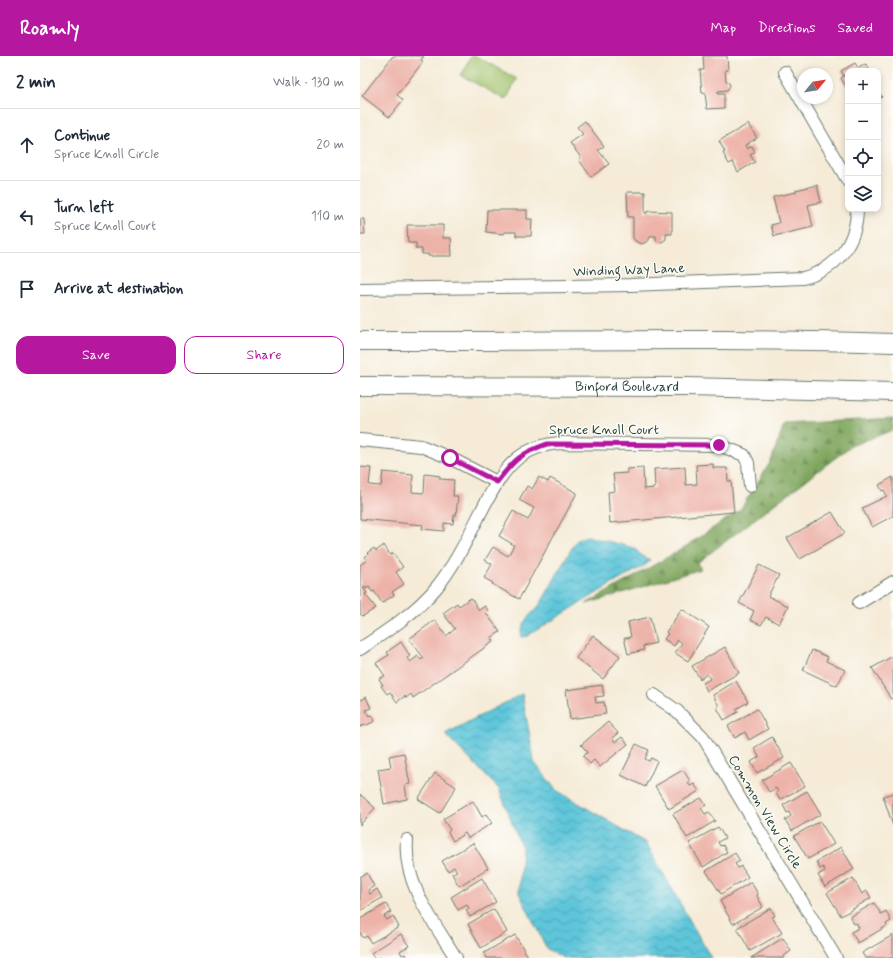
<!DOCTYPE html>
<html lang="en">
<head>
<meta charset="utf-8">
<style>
  :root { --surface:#fff; --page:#f2f2f3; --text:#1f2937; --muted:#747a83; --line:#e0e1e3; --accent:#b5179e }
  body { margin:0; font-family:Mynerve,sans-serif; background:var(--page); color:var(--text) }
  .controls { position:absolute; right:12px; top:12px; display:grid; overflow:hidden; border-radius:8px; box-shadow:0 2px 6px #0003 }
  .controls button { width:36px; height:36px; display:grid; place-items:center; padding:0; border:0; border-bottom:1px solid var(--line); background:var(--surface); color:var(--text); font:20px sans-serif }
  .compass { position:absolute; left:437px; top:12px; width:36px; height:36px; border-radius:50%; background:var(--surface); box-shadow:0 2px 6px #0003; rotate:60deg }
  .stop { position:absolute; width:12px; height:12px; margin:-9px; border:3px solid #b5179e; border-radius:50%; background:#fff }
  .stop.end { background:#b5179e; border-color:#fff; box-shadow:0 1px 4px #0008 }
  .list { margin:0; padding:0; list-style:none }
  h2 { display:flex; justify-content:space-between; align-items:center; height:52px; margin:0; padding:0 16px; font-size:17px }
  h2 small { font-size:13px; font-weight:400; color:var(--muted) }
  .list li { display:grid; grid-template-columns:26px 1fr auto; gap:12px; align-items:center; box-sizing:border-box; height:72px; padding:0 16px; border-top:1px solid var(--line) }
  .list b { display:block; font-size:15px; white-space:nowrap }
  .list p { margin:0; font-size:13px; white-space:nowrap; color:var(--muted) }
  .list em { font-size:13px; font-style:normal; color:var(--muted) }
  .actions { display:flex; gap:8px; padding:12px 16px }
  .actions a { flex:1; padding:9px 0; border:1px solid var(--accent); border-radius:12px; text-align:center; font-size:14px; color:var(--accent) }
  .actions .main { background:var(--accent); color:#fff }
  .icon { flex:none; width:22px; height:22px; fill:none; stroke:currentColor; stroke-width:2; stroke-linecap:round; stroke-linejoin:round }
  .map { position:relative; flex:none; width:533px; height:902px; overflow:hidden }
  header { display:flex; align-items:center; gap:24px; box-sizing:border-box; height:56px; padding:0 20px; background:var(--accent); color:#fff }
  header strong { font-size:19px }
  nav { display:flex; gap:22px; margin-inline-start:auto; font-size:14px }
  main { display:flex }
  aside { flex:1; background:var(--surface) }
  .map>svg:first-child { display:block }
  .forest { fill:url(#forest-firs); stroke:#4f7248 }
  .park { fill:#9fc069; stroke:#5f7e4e }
  .water { fill:url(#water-waves); stroke:#3e8287 }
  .building { fill:#edb2a8 }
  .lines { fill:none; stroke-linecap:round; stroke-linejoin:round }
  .minor-casing { stroke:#6a7a6d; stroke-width:14 }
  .primary-casing { stroke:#6a7a6d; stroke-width:20 }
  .minor { stroke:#fff; stroke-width:12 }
  .primary { stroke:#fff; stroke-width:18 }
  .route { stroke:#b5179e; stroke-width:5 }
  .labels { text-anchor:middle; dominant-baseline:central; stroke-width:3; stroke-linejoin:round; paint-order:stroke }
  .street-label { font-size:14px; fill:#1f3d34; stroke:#fdfcf7 }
</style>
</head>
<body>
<header>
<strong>Roamly</strong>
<nav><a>Map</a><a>Directions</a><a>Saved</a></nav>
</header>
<main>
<aside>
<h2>2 min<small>Walk · 130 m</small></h2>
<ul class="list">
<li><svg class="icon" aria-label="ahead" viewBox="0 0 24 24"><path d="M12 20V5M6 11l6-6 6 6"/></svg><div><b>Continue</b><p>Spruce Knoll Circle</p></div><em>20 m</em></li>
<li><svg class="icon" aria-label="left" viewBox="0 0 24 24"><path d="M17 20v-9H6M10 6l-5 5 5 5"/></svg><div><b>Turn left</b><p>Spruce Knoll Court</p></div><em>110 m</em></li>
<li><svg class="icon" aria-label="arrive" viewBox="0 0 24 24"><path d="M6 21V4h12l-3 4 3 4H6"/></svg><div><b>Arrive at destination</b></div></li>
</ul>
<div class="actions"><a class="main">Save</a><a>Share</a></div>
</aside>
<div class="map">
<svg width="533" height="902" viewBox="0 0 533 902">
  <defs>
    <pattern id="forest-firs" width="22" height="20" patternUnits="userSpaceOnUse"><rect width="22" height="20" fill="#7fa65d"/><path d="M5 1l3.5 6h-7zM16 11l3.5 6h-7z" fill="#67884e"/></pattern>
    <pattern id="water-waves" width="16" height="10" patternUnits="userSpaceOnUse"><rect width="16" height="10" fill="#5ec6da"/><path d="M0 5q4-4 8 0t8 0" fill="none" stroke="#4da2b2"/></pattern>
  </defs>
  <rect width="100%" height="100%" fill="#fdfcf7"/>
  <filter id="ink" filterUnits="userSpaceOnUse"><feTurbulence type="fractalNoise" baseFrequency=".025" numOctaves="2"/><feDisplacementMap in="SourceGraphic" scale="8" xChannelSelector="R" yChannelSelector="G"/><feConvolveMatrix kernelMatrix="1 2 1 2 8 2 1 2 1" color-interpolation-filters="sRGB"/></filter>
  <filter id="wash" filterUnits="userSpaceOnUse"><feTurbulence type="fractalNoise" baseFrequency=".012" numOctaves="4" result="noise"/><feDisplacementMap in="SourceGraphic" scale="16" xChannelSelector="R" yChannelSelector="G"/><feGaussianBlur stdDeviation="0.9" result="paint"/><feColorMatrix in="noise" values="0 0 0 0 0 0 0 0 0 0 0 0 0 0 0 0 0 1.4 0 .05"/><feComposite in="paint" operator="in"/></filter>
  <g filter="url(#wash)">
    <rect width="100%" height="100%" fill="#f5ebd7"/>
    <path class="forest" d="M533,362v12l-42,16 -154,117 4,6 -115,35 94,-54 60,-40 31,-49 13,-37z"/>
    <path class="park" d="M111,0h5l41,23 -11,21 -46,-25z"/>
    <g class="water">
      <path d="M227,480l47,12 7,7 9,5 -3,4 -42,24 -78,48 -6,1c2,-23 12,-20 21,-36 13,-21 22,-42 36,-62z"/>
      <path d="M162,638l8,43 4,25 22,28 90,53 65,115h-147l-17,-9 -28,-56 3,-45 -23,-59 -54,-55z"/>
    </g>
    <g id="blocks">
      <g class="building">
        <path d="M33,0h31l-3,4 2,2 -26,33 6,5 -14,17 -27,-21z"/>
        <path d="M343,0h24l1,14h-3l1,11 3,2 1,3 -3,4 -9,1v3h6v14l-17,1 -2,-16h-3l-2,-23h4z"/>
        <path d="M495,7l3,5 8,-4 4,7h-22v19l-7,-12 3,-2 -3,-5z"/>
        <path d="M518,34l4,7 -4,2z"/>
        <path d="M225,65l19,25 -6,4 11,14 -18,13 -12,-17 2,-2 -2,-3 -9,-12 13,-9 -6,-7z"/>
        <path d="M388,68l9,14 -12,7 2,4 5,-3 3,6 -5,3 5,7 -17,10 -5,-10 -4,2 -6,-11 2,-1 -6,-11z"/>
        <path d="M457,129l4,17 -13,3 5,22 -39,9 -3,-11 8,-2 -6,-26 23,-5v-2z"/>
        <path d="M267,136h18v21h2l1,-2 24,1v22h-6v5l-4,3h-3l-3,-3v-3h-5l-3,5 -6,3 -7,-3 -2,-3v-21h-5z"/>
        <path d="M127,154h40v9h5l-1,17h-15v-4h-11l-1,2 -18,-2z"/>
        <path d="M0,163h4l1,15h-5z"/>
        <path d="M47,169h36v13h8l1,18h-24v-2h-6v-5h-6v-6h-8z"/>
        <path d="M353,408v4h14l1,13h3l3,31 -124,11 -2,-31 7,-1 -2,-17 14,-1v-4l16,-1 1,21 11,-1 -1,-19 31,-2 1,18 11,-1 -1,-19z"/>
        <path d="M0,411l11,1 -2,17 12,1 2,-14 30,3 -1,17 12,1 1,-19 15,2v3l14,1 -1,16h5l-2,19h-2l-1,9 -9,-1v8l-22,-2 1,-4 -63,-6z"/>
        <path d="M179,421l9,5 2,-4 27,15 -58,106 -27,-15 1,-1 -9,-5 8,-14 -7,-4 8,-13 15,9 6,-11 -15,-9 14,-25 15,9 6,-12 -15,-8 8,-14 5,3z"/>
        <path d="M533,421v39l-21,11 -10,-19 25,-12 -3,-6 -2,1 -3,-6z"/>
        <path d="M472,456l13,21 -45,26 -13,-21z"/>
        <path d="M24,489l6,10 3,-2 10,14 -7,5 8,12 -12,8 2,3 -12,8 -8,-12 -2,1 -3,-5 -3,2 -1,-2 -2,1 4,5 -2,1 11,14 -13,8 -3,-2v-49l7,-5 -2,-3 3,-3 -1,-1 7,-5 2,3z"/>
        <path d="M399,509l20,10 -11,21 20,10 -9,18 -13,-7 -5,8 -11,-5 4,-9 -15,-8z"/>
        <path d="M111,542l8,12 6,-4 3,5 -2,2 14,19 -9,6 3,3 -81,57 -2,-4 -5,4 -1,-2 -8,6 -7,-10 -3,2 -6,-8 2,-1 -4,-6 6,-3 -9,-13 13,-8 -2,-3 14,-10 9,14 -3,2 3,4 8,-6 3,4 3,-2 -15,-19 26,-19 11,16 9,-7 -12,-16 14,-10 2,3z"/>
        <path d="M322,553l27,18 -21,34 -13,-8 7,-10 -4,-3 -4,6 -10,-7 4,-5 -2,-2z"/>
        <path d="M290,561l6,26 -13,3 1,4 -16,4 -4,-16 7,-1 -3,-15z"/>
        <path d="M233,579l27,21 -17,23 -27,-21z"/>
        <path d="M365,591l14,26 -32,18 -4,-8 7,-4 -3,-5 -7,5 -8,-13z"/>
        <path d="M452,594l16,7 -2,4 19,9 -8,16 -34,-16z"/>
        <path d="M531,601l2,3v38l-2,1 -19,-31z"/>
        <path d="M376,625l12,21 -12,7 2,3 -14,8 -7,-12 2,-2 -6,-11z"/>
        <path d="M242,629l2,11 -9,1 1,6 8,-1 2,12 -36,5 -4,-29z"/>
        <path d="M6,641l5,11 -5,2 3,6 3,-1 3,6 -10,5 -1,-1 -4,2v-27z"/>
        <path d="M397,653l11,20 -19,11 -4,-8 -10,6 -7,-12z"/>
        <path d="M248,666l10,11 -6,5 3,4 7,-5 6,7 -28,23 -6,-7 -4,4 -7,-8 5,-4 -7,-7z"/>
        <path d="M412,681l12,21 -27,15 -6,-11 8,-5 -5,-9z"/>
        <path d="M276,688l13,6 -4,9 4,2 2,-3 6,3 -12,26 -24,-12z"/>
        <path d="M44,697l6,31 -5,1 2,14 -23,5 -6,-35 13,-2 -2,-11z"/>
        <path d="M431,707l14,23 -25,14 -4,-7 2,-1 -2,-4 -7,4 -7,-12z"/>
        <path d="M323,714l7,11 -2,2 2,3 4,-2 5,7 -30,18 -14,-23z"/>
        <path d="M75,717l21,14 -16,26 -22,-14z"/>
        <path d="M447,735l14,23 -29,17 -7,-11 6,-4 -2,-4 -2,1 -4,-8z"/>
        <path d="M533,737v33l-10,-30z"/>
        <path d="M0,738l15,14 -15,17z"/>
        <path d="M341,742l5,7 -5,3 4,6 4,-2 6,9 -28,17 -14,-24z"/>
        <path d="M113,745l9,16 4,-3 6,9 -24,15 -3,-5 -12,8 -5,-9 2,-2 -7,-11z"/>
        <path d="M460,765l14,23 -26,15 -14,-23z"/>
        <path d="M358,771l7,11 -7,4 2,4 3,-1 4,7 -24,15 -14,-24z"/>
        <path d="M113,787l15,25 -29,18 -7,-12 5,-3 -3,-4 -6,4 -6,-10z"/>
        <path d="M481,791l13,22 -29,18 -7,-12 7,-4 -2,-4 -3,2 -4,-7z"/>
        <path d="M375,797l5,8 -5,3 3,4 3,-2 7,11 -27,17 -15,-23z"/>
        <path d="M7,817l7,13 -6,4 2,4 7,-5 5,9 -22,13v-34z"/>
        <path d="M122,822l14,24 -26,15 -4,-7 3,-2 -2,-3 -9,5 -7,-13z"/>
        <path d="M493,822l9,16 5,-3 4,7 -30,18 -14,-23z"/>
        <path d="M391,826l7,12 -1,2 6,11 -30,17 -13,-23z"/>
        <path d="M514,847l7,11 5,-3 5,10 -5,3 1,2 -29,17 -7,-11 8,-4 -3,-5 -2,1 -4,-7z"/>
        <path d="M26,848l5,8 -7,4 3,4 6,-4 6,11 -28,16 -4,-7 -4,2 -3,-5v-14z"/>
        <path d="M411,852l4,8 -3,1 10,16 -32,18 -13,-23z"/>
        <path d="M134,853l13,23 -26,16 -13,-24z"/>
        <path d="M41,878l8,12 -9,5 2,4 3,-1 2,4h-33l-3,-5z"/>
        <path d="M155,879l14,23h-43l-2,-5z"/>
        <path d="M533,879v23h-28l-3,-5z"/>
        <path d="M423,882l8,13 -7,5 1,2h-34z"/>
      </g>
    </g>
  </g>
  <g filter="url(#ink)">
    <use href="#blocks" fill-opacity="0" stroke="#6a7a6d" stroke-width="1"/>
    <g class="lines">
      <defs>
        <g id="minor">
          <path d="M425,16l63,109"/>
          <path d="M0,233l270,-4 173,-7c33,-8 54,-35 54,-69"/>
          <path d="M0,384l61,6 29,12 47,24"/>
          <path d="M499,547l34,-21"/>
          <path d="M0,593c27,-18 55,-36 76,-61 20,-24 34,-55 49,-84 9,-16 18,-34 33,-46 13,-10 27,-14 42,-15l159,2 25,10 4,8 2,23"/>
          <path d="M294,639l23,16 26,26 133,221"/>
          <path d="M47,784c-4,44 27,82 49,118"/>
        </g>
        <g id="primary">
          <path d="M0,285c178,1 355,-4 533,2"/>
          <path id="s1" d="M0,330l328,1 205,5"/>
        </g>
      </defs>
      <use href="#minor" class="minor-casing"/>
      <use href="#primary" class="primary-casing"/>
      <use href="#minor" class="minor"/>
      <use href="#primary" class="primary"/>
    </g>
  </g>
  <g class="lines" filter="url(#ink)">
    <path class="route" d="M90,402l47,24c17,-22 24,-29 50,-38l172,1"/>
  </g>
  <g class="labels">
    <g class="street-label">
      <text transform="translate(269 214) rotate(-2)">Winding Way Lane</text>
      <text stroke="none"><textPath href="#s1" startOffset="267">Binford Boulevard</textPath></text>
      <text x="244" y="374">Spruce Knoll Court</text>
      <text transform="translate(405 756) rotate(59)">Common View Circle</text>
    </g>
  </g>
</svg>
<div class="controls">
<button>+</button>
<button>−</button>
<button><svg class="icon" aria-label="locate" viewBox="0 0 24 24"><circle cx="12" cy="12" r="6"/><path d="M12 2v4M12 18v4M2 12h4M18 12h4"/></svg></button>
<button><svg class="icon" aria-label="layers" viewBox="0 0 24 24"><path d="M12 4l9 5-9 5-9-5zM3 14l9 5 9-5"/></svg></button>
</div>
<svg class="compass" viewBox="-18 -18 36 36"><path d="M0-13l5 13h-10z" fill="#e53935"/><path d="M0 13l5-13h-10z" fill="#747a83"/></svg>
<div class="stop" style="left:90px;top:402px"></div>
<div class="stop end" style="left:359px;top:389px"></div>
</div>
</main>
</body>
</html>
